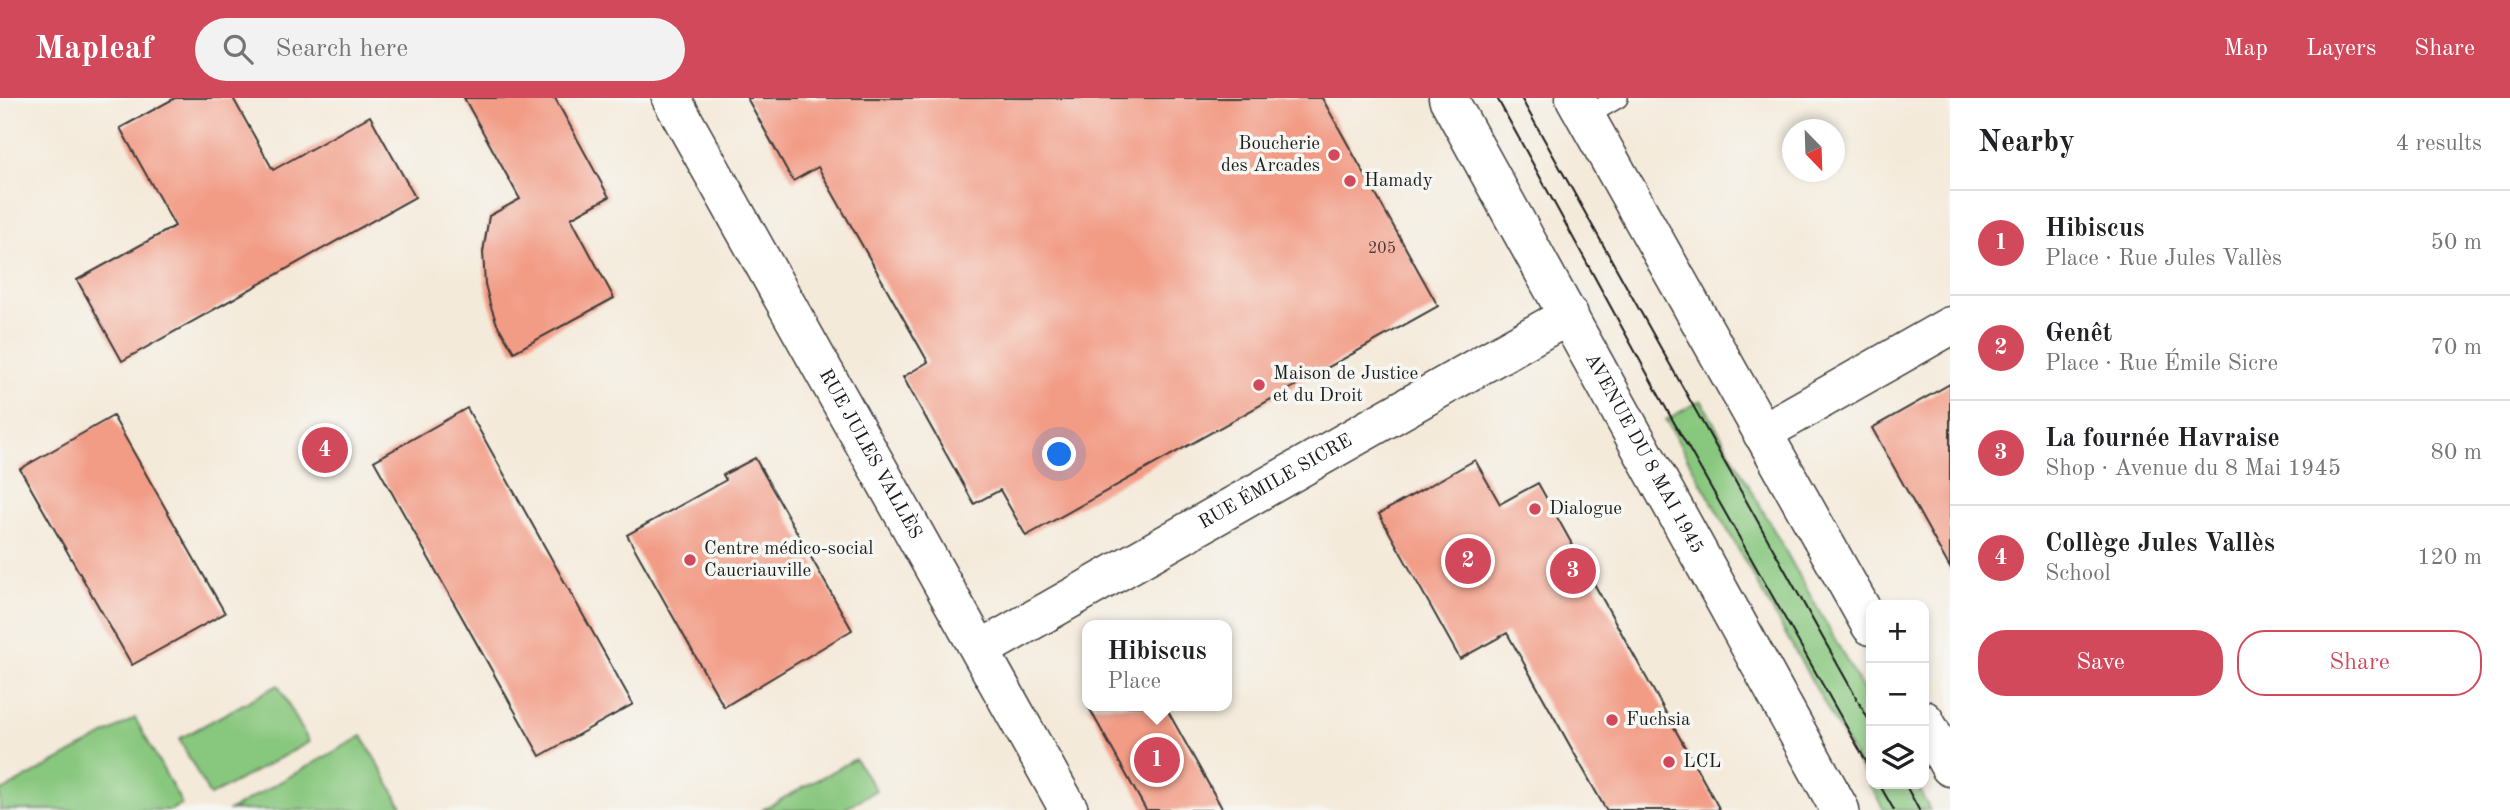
<!DOCTYPE html>
<html lang="en">
<head>
<meta charset="utf-8">
<style>
  :root { --surface:#fff; --page:#f2f2f2; --text:#202124; --muted:#757577; --line:#e0e0e0; --accent:#d1495b }
  body { margin:0; font-family:"Old Standard TT",serif; background:var(--page); color:var(--text) }
  .controls { position:absolute; right:21px; bottom:21px; display:grid; overflow:hidden; border-radius:14px; box-shadow:0 4px 10px #0003 }
  .controls button { width:63px; height:63px; display:grid; place-items:center; padding:0; border:0; border-bottom:2px solid var(--line); background:var(--surface); color:var(--text); font:35px sans-serif }
  .compass { position:absolute; left:1782px; top:21px; width:63px; height:63px; border-radius:50%; background:var(--surface); box-shadow:0 4px 10px #0003; rotate:157deg }
  .you { position:absolute; left:1060px; top:357px; width:24px; height:24px; margin:-18px; border:5px solid #fff; border-radius:50%; background:#1a73e8; box-shadow:0 0 0 10px #1a73e833 }
  .badge { display:grid; place-items:center; width:46px; height:46px; border-radius:50%; background:var(--accent); color:#fff; font-size:23px; font-weight:700 }
  .pin { position:absolute; translate:-50% -50%; border:4px solid #fff; box-shadow:0 2px 7px #0006 }
  .popup { position:absolute; left:1082px; top:522px; width:150px; height:91px; box-sizing:border-box; display:grid; place-content:center; border-radius:14px; background:var(--surface); filter:drop-shadow(0 2px 5px #0005); font-size:23px; white-space:nowrap; color:var(--muted) }
  .popup b { font-size:26px; color:var(--text) }
  .popup::after { content:''; position:absolute; left:50%; top:100%; margin-left:-14px; border:14px solid transparent; border-top-color:var(--surface) }
  .list { margin:0; padding:0; list-style:none }
  h2 { display:flex; justify-content:space-between; align-items:center; height:91px; margin:0; padding:0 28px; font-size:30px }
  h2 small { font-size:23px; font-weight:400; color:var(--muted) }
  .list li { display:grid; grid-template-columns:46px 1fr auto; gap:21px; align-items:center; box-sizing:border-box; height:105px; padding:0 28px; border-top:2px solid var(--line) }
  .list b { display:block; font-size:26px; white-space:nowrap }
  .list p { margin:0; font-size:23px; white-space:nowrap; color:var(--muted) }
  .list em { font-size:23px; font-style:normal; color:var(--muted) }
  .actions { display:flex; gap:14px; padding:21px 28px }
  .actions a { flex:1; padding:16px 0; border:2px solid var(--accent); border-radius:28px; text-align:center; font-size:24px; color:var(--accent) }
  .actions .main { background:var(--accent); color:#fff }
  .icon { flex:none; width:38px; height:38px; fill:none; stroke:currentColor; stroke-width:2; stroke-linecap:round; stroke-linejoin:round }
  .map { position:relative; flex:none; width:1950px; height:712px; overflow:hidden }
  header { display:flex; align-items:center; gap:42px; box-sizing:border-box; height:98px; padding:0 35px; background:var(--accent); color:#fff }
  header strong { font-size:33px }
  nav { display:flex; gap:38px; margin-inline-start:auto; font-size:24px }
  .search { width:490px; height:63px; background:var(--page); display:flex; align-items:center; gap:18px; box-sizing:border-box; padding:0 24px; border-radius:38px; color:var(--muted); font-size:26px }
  main { display:flex }
  aside { flex:1; background:var(--surface) }
  .map>svg:first-child { display:block }
  .green { fill:#88c77e; stroke:#52724d; stroke-width:2 }
  .building { fill:#f29b85 }
  .lines { fill:none; stroke-linecap:round; stroke-linejoin:round }
  .service-casing { stroke:#3c3b38; stroke-width:22 }
  .minor-casing { stroke:#3c3b38; stroke-width:41 }
  .tertiary-casing { stroke:#3c3b38; stroke-width:41 }
  .service { stroke:#fff; stroke-width:19 }
  .minor { stroke:#fff; stroke-width:38 }
  .tertiary { stroke:#fff; stroke-width:38 }
  .tram { stroke:#1c1c1c; stroke-width:2 }
  .poi-dot { fill:#d1495b; stroke:#f6f6f2; stroke-width:2.5 }
  .labels { text-anchor:middle; dominant-baseline:central; stroke-width:7; stroke-linejoin:round; paint-order:stroke }
  .number-label { font-size:16px; fill:#523c36 }
  .poi-label { font-size:19px; fill:#1c1c1c; stroke:#f6f6f2; text-anchor:start }
  .street-label { font-size:19px; fill:#1c1c1c; stroke:#f6f6f2 }
</style>
</head>
<body>
<header>
<strong>Mapleaf</strong>
<div class="search"><svg class="icon" aria-label="search" viewBox="0 0 24 24"><circle cx="10" cy="10" r="6"/><path d="M15 15l6 6"/></svg>Search here</div>
<nav><a>Map</a><a>Layers</a><a>Share</a></nav>
</header>
<main>
<div class="map">
<svg width="1950" height="712" viewBox="0 0 1950 712">
  <rect width="100%" height="100%" fill="#f6f6f2"/>
  <filter id="ink" filterUnits="userSpaceOnUse"><feTurbulence type="fractalNoise" baseFrequency=".0143" numOctaves="2"/><feDisplacementMap in="SourceGraphic" scale="14" xChannelSelector="R" yChannelSelector="G"/><feConvolveMatrix kernelMatrix="1 2 1 2 8 2 1 2 1" color-interpolation-filters="sRGB"/></filter>
  <filter id="wash" filterUnits="userSpaceOnUse"><feTurbulence type="fractalNoise" baseFrequency=".00686" numOctaves="4" result="noise"/><feDisplacementMap in="SourceGraphic" scale="28" xChannelSelector="R" yChannelSelector="G"/><feGaussianBlur stdDeviation="1.57" result="paint"/><feColorMatrix in="noise" values="0 0 0 0 0 0 0 0 0 0 0 0 0 0 0 0 0 1.4 0 .05"/><feComposite in="paint" operator="in"/></filter>
  <g filter="url(#wash)">
    <rect width="100%" height="100%" fill="#f4eada"/>
    <g class="green">
      <path d="M1701,302l170,304v80h45l14,26h-46l-218,-390z"/>
      <path d="M278,587l31,57 -99,54 -31,-57z"/>
      <path d="M135,620l47,86 -11,6h-171v-18z"/>
      <path d="M362,638l42,74h-174z"/>
      <path d="M855,661l21,31 -33,20h-81z"/>
    </g>
    <g id="blocks">
      <g class="building">
        <path d="M175,0h58l40,72 97,-54 45,81 -293,164 -45,-81 98,-54 -55,-98z"/>
        <path d="M464,0h91l54,99 -38,21 43,80 -100,54 -17,-28 -7,-20 -5,-20 -2,-32 6,-36 31,-17z"/>
        <path d="M747,0h575l116,208 -412,230 -26,-46 -26,14 -71,-127 25,-15 -110,-195 -25,14z"/>
        <path d="M1950,286v184l-78,-140z"/>
        <path d="M467,310l166,296 -93,52 -166,-295z"/>
        <path d="M113,318l112,197 -93,52 -112,-196z"/>
        <path d="M755,360l97,172 -128,77 -97,-172 99,-55 -3,-5z"/>
        <path d="M1475,362l25,44 38,-21 182,327h-114l-99,-177 -47,26 -81,-145z"/>
        <path d="M1088,608h77l58,104h-77z"/>
      </g>
    </g>
  </g>
  <g filter="url(#ink)">
    <use href="#blocks" fill-opacity="0" stroke="#3c3b38" stroke-width="2"/>
    <g class="lines">
      <defs>
        <path id="service" d="M1585,19l33,-19"/>
        <g id="minor">
          <path id="s1" d="M671,0l398,712"/>
          <path d="M1762,335l188,-107"/>
          <path id="s2" d="M980,552l589,-335"/>
        </g>
        <g id="tertiary">
          <path id="s3" d="M1448,0l392,712"/>
          <path d="M1575,0l296,528"/>
          <path d="M1924,622l26,47"/>
        </g>
      </defs>
      <use href="#service" class="service-casing"/>
      <use href="#minor" class="minor-casing"/>
      <use href="#tertiary" class="tertiary-casing"/>
      <use href="#service" class="service"/>
      <use href="#minor" class="minor"/>
      <use href="#tertiary" class="tertiary"/>
      <g class="tram">
        <path d="M1497,0l170,312 204,360"/>
        <path d="M1521,0l350,626"/>
        <path d="M1879,686l15,26"/>
        <path d="M1905,686l14,26"/>
      </g>
    </g>
  </g>
  <g class="poi-dot">
    <circle cx="1334" cy="57" r="7"/>
    <circle cx="1350" cy="83" r="7"/>
    <circle cx="1259" cy="287" r="7"/>
    <circle cx="1535" cy="411" r="7"/>
    <circle cx="690" cy="462" r="7"/>
    <circle cx="1612" cy="622" r="7"/>
    <circle cx="1669" cy="664" r="7"/>
  </g>
  <g class="labels">
    <g class="number-label">
      <text x="1382" y="151">205</text>
    </g>
    <g class="poi-label">
      <text x="1320" y="46" text-anchor="end">Boucherie<tspan x="1320" dy="22">des Arcades</tspan></text>
      <text x="1364" y="83">Hamady</text>
      <text x="1273" y="276">Maison de Justice<tspan x="1273" dy="22">et du Droit</tspan></text>
      <text x="1549" y="411">Dialogue</text>
      <text x="704" y="451">Centre médico-social<tspan x="704" dy="22">Caucriauville</tspan></text>
      <text x="1626" y="622">Fuchsia</text>
      <text x="1683" y="664">LCL</text>
    </g>
    <g class="street-label">
      <text stroke="none"><textPath href="#s3" startOffset="406">AVENUE DU 8 MAI 1945</textPath></text>
      <text stroke="none"><textPath href="#s1" startOffset="408">RUE JULES VALLÈS</textPath></text>
      <text stroke="none"><textPath href="#s2" startOffset="340">RUE ÉMILE SICRE</textPath></text>
    </g>
  </g>
</svg>
<div class="controls">
<button>+</button>
<button>−</button>
<button><svg class="icon" aria-label="layers" viewBox="0 0 24 24"><path d="M12 4l9 5-9 5-9-5zM3 14l9 5 9-5"/></svg></button>
</div>
<svg class="compass" viewBox="-18 -18 36 36"><path d="M0-13l5 13h-10z" fill="#e53935"/><path d="M0 13l5-13h-10z" fill="#757577"/></svg>
<div class="you"></div>
<div class="pin badge" style="left:1157px;top:662px">1</div>
<div class="popup"><b>Hibiscus</b>Place</div>
<div class="pin badge" style="left:1468px;top:463px">2</div>
<div class="pin badge" style="left:1573px;top:473px">3</div>
<div class="pin badge" style="left:325px;top:352px">4</div>
</div>
<aside>
<h2>Nearby<small>4 results</small></h2>
<ul class="list">
<li><span class="badge">1</span><div><b>Hibiscus</b><p>Place · Rue Jules Vallès</p></div><em>50 m</em></li>
<li><span class="badge">2</span><div><b>Genêt</b><p>Place · Rue Émile Sicre</p></div><em>70 m</em></li>
<li><span class="badge">3</span><div><b>La fournée Havraise</b><p>Shop · Avenue du 8 Mai 1945</p></div><em>80 m</em></li>
<li><span class="badge">4</span><div><b>Collège Jules Vallès</b><p>School</p></div><em>120 m</em></li>
</ul>
<div class="actions"><a class="main">Save</a><a>Share</a></div>
</aside>
</main>
</body>
</html>
